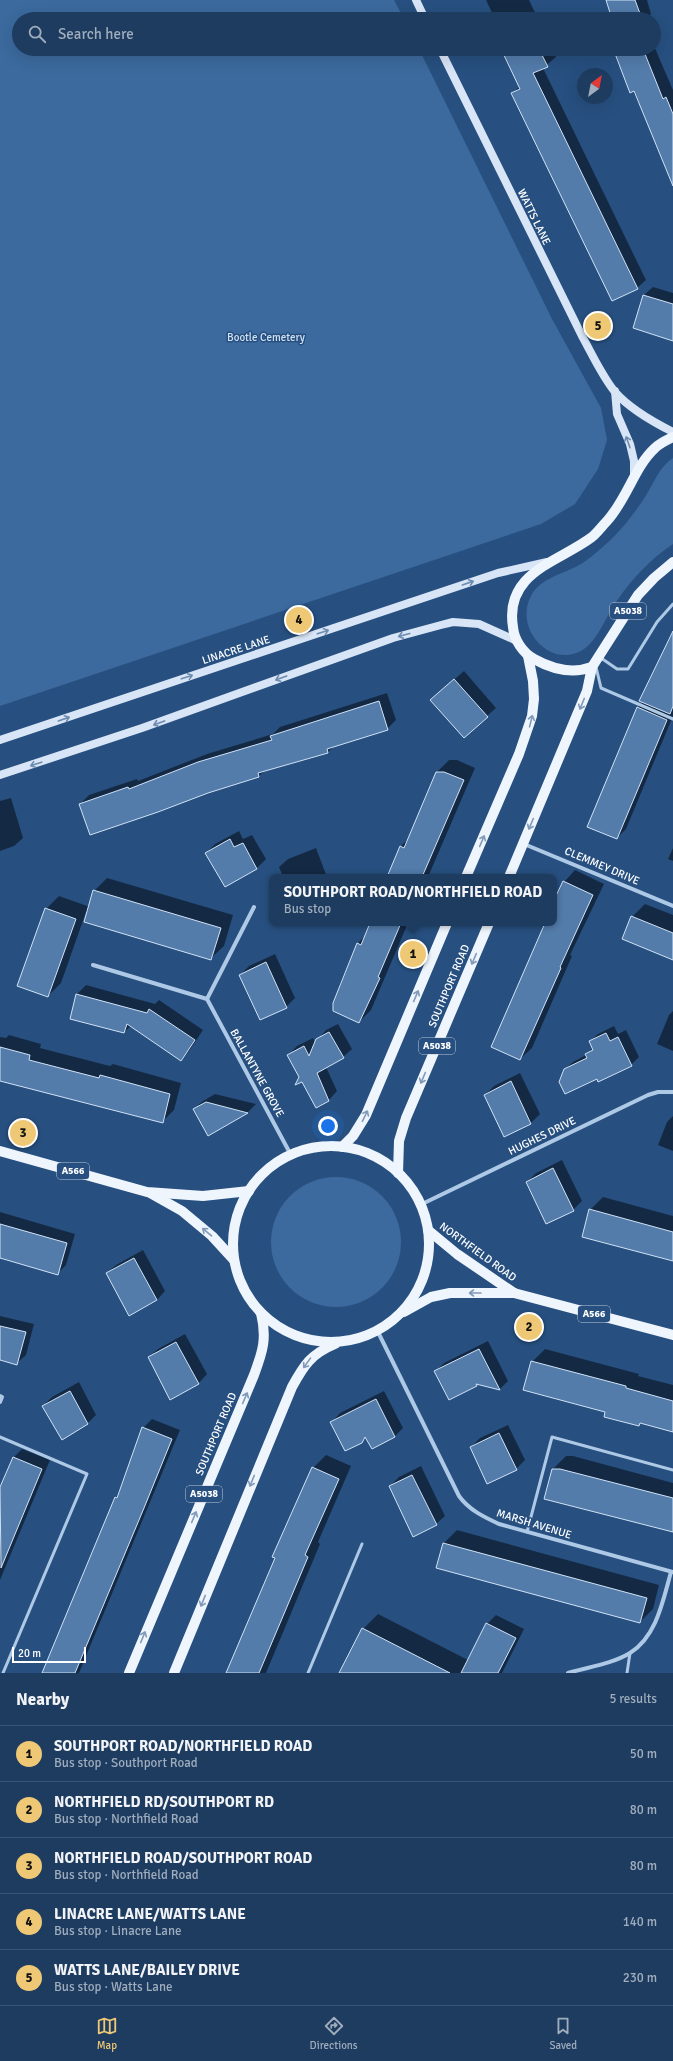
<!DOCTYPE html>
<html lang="en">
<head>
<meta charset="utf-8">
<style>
  :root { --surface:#1d3c60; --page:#254366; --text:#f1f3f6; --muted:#a0adbd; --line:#3b5675; --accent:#eec874 }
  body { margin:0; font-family:Signika,sans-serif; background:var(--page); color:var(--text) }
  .compass { position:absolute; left:577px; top:68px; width:36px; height:36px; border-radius:50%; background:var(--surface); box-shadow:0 4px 16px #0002; rotate:32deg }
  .scale { position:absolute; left:12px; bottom:10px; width:74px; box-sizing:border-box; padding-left:4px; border:2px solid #fff; border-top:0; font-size:11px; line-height:14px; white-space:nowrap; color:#fff; -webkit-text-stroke:3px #275080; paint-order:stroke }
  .you { position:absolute; left:328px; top:1126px; width:14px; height:14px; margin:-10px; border:3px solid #fff; border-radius:50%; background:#1a73e8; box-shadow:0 0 0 6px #1a73e833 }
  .badge { display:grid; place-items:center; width:26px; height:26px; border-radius:50%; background:var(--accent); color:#111; font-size:13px; font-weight:700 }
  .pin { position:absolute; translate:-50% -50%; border:2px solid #fff; box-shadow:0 1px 4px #0006 }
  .popup { position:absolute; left:269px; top:874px; width:288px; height:52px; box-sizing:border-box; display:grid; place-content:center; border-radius:8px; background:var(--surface); filter:drop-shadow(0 1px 3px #0005); font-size:13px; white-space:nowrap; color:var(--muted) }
  .popup b { font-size:15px; color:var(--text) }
  .popup::after { content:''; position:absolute; left:50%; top:100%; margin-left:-8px; border:8px solid transparent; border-top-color:var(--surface) }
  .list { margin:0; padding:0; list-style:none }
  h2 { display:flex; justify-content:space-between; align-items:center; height:52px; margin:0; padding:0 16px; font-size:17px }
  h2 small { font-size:13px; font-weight:400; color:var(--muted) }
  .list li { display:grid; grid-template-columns:26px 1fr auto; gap:12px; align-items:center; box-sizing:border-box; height:56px; padding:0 16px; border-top:1px solid var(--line) }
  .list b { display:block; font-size:15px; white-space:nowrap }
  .list p { margin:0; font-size:13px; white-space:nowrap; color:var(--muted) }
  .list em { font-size:13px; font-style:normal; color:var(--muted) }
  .icon { flex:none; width:22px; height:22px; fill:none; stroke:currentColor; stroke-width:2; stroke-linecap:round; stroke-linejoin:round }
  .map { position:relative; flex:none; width:673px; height:1673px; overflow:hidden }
  .search { position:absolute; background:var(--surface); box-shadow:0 4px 16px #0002; left:12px; right:12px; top:12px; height:44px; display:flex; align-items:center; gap:10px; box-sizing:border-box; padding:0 14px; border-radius:22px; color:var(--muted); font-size:15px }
  .sheet { height:332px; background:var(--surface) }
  nav { display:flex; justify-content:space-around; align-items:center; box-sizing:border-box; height:56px; border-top:1px solid var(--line); background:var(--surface); font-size:11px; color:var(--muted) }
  nav a { display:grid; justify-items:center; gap:2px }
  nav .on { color:var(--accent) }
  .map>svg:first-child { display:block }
  .green { fill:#3c6a9e }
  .shadow { fill:#0007 }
  .building { fill:#537cab; stroke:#d1e2f5 }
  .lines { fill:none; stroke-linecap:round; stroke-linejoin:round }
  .lane { stroke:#aec9e6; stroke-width:3 }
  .street { stroke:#aec9e6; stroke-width:4 }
  .secondary { stroke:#d8e5f6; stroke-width:8 }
  .primary { stroke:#eff5fd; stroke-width:10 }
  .oneway { stroke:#6e8caf }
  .oneway2 { stroke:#819ab8 }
  .labels { text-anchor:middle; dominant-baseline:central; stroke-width:3; stroke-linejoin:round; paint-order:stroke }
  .shield { fill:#275080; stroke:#becad9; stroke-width:1 }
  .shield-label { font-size:10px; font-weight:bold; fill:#fff }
  .street-label { font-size:11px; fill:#fff; stroke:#275080 }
  .park-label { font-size:11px; fill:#d1e2f5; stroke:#275080 }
</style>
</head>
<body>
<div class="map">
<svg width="673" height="1673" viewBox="0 0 673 1673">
  <rect width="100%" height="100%" fill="#275080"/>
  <g class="green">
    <path d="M0,0h394l10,19h-385v30h400l133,270 49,89 6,32 -9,29 -23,35 -34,20 -541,182z"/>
    <path d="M673,458v86c-23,15 -42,36 -57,58 -11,16 -18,39 -35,49 -33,17 -67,-24 -50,-55 9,-18 33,-22 50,-32 8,-5 16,-12 24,-19 15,-13 29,-31 40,-48 9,-14 14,-30 28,-39z"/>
    <circle cx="336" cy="1242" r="65"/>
  </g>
  <g class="shadow">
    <path d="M486,0h43l9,19h-43z"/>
    <path d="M607,0h40l4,14 -5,5h-33z"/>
    <path d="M654,46l19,44v87l-58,-125 3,-3h36z"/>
    <path d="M502,49h50l4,8 -13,11 103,212 -9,8 -125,-194 8,-8z"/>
    <path d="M653,287l20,6v47l-29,-45z"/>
    <path d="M673,638v78l-47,113 -9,9 -29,-12 50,-119 5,-5z"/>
    <path d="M464,671l32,37 -9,8 -56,-16z"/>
    <path d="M387,693l9,27 -9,9 -54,18 -5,5 -63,18 -6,6 -52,16 -127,12 9,-9 48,-16 1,2 69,-27 66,-20 7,-7z"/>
    <path d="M449,760h8l18,8 -47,109 -40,-1 13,-30 8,-8 28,-66z"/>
    <path d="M11,798l12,40 -9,8 -14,5v-50z"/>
    <path d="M239,831l4,8 9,-4 14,24 -9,9 -32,18 -19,-33 9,-9z"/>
    <path d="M316,848l11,29h-44l-4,-10 9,-8z"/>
    <path d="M673,848v13l-5,-2z"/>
    <path d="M575,870l29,14 -34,71 2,1 -40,92 -12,11 26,-136h8v-19l10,-22z"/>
    <path d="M107,878l126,37 -9,31 -13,12 -125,-46 -25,71 -13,13 -2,-87 13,-13 31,11 4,-16z"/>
    <path d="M645,904l28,11v44l-41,-42z"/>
    <path d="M371,923h37l-37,87 -12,12 -20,-36 19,-43 8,-8z"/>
    <path d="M275,954l20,44 -9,9 -46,-32 9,-9z"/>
    <path d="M86,985l69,19 4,-4 44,30 -14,21 -8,9 -50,-34 -7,6 -53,-14 6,-24z"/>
    <path d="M673,1011v40l-16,-7 12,-29z"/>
    <path d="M338,1024l14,25 -9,8 -17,10 11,24 -8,9 -29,-23 -12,-22 9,-9 16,-8 2,5 11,-13z"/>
    <path d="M614,1026l4,8 8,-4 13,27 -8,8 -34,13 -33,-8 9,-8 13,-7 7,-7 -3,-7 8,-7z"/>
    <path d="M9,1035l32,9 -1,4 70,18 3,-2 68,19 -7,27 -12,12 -162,-43v-42l6,1z"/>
    <path d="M520,1073l20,41 -9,9 -26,13 -20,-41 9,-9z"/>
    <path d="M215,1094l41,10 -8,8 -40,23 -14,-26 9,-8z"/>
    <path d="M673,1116v35l-15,-6 9,-23z"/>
    <path d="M562,1160l20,41 -9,9 -26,12 -20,-40 9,-9z"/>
    <path d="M603,1197l70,19v44l-83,-50z"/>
    <path d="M0,1212l75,22 -9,31 -9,9 -57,-17z"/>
    <path d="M143,1250l22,41 -8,9 -50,-27 9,-8z"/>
    <path d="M0,1316l34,8 -8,31 -9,8 -17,-4z"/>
    <path d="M185,1334l22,40 -8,9 -50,-26 9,-8z"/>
    <path d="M488,1341l20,40 -8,8 -22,-5 -2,1 -41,-13 9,-9z"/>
    <path d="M545,1349l94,25 -1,2 35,9v46l-32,-9 -2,3 -32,-14 -75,-49z"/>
    <path d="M79,1382l17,33 -9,9 -44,-18 9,-9z"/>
    <path d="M384,1391l19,37 -9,9h-28l-4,5 -30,-20 8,-9z"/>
    <path d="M152,1419l28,11 -101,243h-35l72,-176 4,-3 23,-66z"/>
    <path d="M508,1425l17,35 -9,9 -45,-22 9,-9z"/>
    <path d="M22,1449l28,11 -50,120v-90l13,-32z"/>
    <path d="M326,1455l25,11 -33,76 2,2 -54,129h-38l85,-205z"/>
    <path d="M566,1456h7l100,27v49l-120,-63z"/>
    <path d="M421,1466l24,50 -9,8 -46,-38 9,-9z"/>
    <path d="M457,1530l202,55 -6,24 -13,13 -203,-55 7,-24z"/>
    <path d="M378,1614l90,46 19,-36 9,-9 28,14 -22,44h-162l23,-44z"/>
  </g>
  <g class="building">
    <path d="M606,0h29l7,19h-30z"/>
    <path d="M501,49h38l9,18 -15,6 105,216 -26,12 -101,-208 9,-4z"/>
    <path d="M620,49h23l20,50 3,-2 7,17v72l-39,-95 -4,2 -16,-42z"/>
    <path d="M643,295l30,9v37l-40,-13z"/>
    <path d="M673,631v75l-3,8 -31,-13z"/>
    <path d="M454,679l34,38 -24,21 -34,-38z"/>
    <path d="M379,701l9,29 -61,19 1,4 -70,20 1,4 -51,16 -50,19 -68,23 -11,-31 49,-17 1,2 69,-27 74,-22 -2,-4z"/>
    <path d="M637,707l30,13 -50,119 -30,-12z"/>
    <path d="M436,772h8l20,8 -42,97h-35l13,-31 4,2z"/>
    <path d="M230,839l4,8 9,-4 14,26 -32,18 -20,-34z"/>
    <path d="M563,881l30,14 -33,72 1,1 -41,92 -29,-13 54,-124h9v-23z"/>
    <path d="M93,890l128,38 -10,32 -127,-38z"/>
    <path d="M45,908l31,11 -28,78 -31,-11z"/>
    <path d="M631,916l42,17v27l-51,-21z"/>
    <path d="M370,923h31l-23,54 2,1 -21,45 -26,-12v-8l24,-60 4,2z"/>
    <path d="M266,962l21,46 -27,12 -21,-45z"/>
    <path d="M76,994l71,19 2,-4 46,31 -14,21 -54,-37 -3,9 -54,-14z"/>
    <path d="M329,1032l15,26 -27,15 12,28 -13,7 -14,-26 -7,3 4,-8 -12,-22 17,-9 5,10 7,-17z"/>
    <path d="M606,1033l4,8 8,-4 14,29 -34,16 -1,-3 -32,15 -6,-12 5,-13 23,-11 -2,-4 8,-4 -4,-9z"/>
    <path d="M0,1047l30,8 -1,5 70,18 1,-3 70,19 -7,29 -163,-42z"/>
    <path d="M511,1081l20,43 -27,13 -20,-42z"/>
    <path d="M206,1102l42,11 -40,23 -15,-27z"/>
    <path d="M553,1168l21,43 -28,13 -20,-42z"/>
    <path d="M589,1209l84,23v29l-91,-24z"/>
    <path d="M0,1224l67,19 -9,32 -58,-17z"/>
    <path d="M134,1258l23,42 -28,16 -23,-43z"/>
    <path d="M0,1326l26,6 -9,33 -17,-5z"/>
    <path d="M176,1342l23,42 -29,16 -22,-43z"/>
    <path d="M479,1349l21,41 -24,-6 1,2 -28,14 -15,-29z"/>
    <path d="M531,1361l95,25v2l47,13v31l-33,-9 -1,3 -35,-9 1,-5 -82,-22z"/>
    <path d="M70,1391l18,33 -26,16 -20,-34z"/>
    <path d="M376,1399l19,38 -23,12 -7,-12 -3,6 -17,8 -15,-29z"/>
    <path d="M142,1427l30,12 -28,69 -69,165h-33l73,-176 2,1z"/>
    <path d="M499,1433l18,37 -30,14 -17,-37z"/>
    <path d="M13,1457l29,12 -41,99 -1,-81z"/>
    <path d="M312,1467l27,12 -34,76 3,2 -49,116h-33l49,-115 -3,-1z"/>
    <path d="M552,1469h8l113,29v34l-129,-33z"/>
    <path d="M412,1475l25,50 -24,12 -24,-51z"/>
    <path d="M443,1543l204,55 -7,25 -204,-55z"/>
    <path d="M486,1623l30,15 -18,35h-37z"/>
    <path d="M362,1628l88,45h-111z"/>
  </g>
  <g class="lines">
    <g class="lane">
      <path d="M601,658l16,11h11l29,-47 16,-18"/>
      <path d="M596,667l5,21 72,31"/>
      <path d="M0,1437l87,37 -84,199"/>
      <path d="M527,1532l25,-95 121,33"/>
      <path d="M308,1673l54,-129"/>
      <path d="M627,1673l3,-20"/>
    </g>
    <g class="street">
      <path d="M524,844l149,62"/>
      <path d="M93,965l114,34 84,156"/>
      <path d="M207,999l47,-92"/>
      <path d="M420,1205l228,-110 10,-3h15"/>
      <path d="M377,1330l82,166c10,14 25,21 40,28l174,48"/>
      <path d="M0,1396l2,1 -2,5"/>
      <path d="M568,1673c20,-6 44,-9 62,-20 27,-17 33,-53 41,-81"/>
    </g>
    <g class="secondary">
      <path d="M416,0l9,19"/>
      <path d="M440,49l142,287c10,18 20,40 33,56 15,17 38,30 58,40"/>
      <path d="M615,391l2,23 13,30 4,17v16"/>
      <path d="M0,740l498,-167 49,-11"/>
      <path d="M0,775l142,-47 251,-90 48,-13 12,-3 26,2 38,17"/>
    </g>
    <g class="primary">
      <path d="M673,437c-6,3 -13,6 -18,11 -20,18 -28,51 -48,73 -5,5 -9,11 -15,16 -33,25 -88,35 -79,90 1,13 10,26 21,32 18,10 39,15 58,8l46,-72 16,-17 19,-16"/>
      <path d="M466,877l53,-123 13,-38 2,-17 -1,-18 -5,-25"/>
      <path d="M509,877l78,-186 5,-24"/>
      <circle cx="331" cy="1244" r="98"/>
      <path d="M342,1147l11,-11 13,-21 81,-192"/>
      <path d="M0,1151l147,41 56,4 46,-5"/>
      <path d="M398,1173l1,-32 7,-23 83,-195"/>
      <path d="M150,1193l32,18 30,25 22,24"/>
      <path d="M428,1230l29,24 57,39"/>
      <path d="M404,1312l27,-15 19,-4h64l159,42"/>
      <path d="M129,1673l125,-298c9,-24 13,-37 7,-62"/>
      <path d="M174,1673l118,-286c12,-22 19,-33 43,-43"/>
    </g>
  </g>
  <defs><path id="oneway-shaft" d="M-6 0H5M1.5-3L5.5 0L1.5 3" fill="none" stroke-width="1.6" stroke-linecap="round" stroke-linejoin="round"/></defs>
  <g class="oneway">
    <use href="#oneway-shaft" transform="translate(628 442) rotate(-109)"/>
    <use href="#oneway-shaft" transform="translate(468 583) rotate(-19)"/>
    <use href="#oneway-shaft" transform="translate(323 632) rotate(-18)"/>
    <use href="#oneway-shaft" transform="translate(404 635) rotate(165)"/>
    <use href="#oneway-shaft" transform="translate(187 677) rotate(-18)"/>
    <use href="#oneway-shaft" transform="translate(281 678) rotate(160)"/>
    <use href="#oneway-shaft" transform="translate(64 719) rotate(-19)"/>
    <use href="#oneway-shaft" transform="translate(159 723) rotate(160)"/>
    <use href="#oneway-shaft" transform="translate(36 764) rotate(162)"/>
  </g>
  <g class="oneway2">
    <use href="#oneway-shaft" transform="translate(582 704) rotate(112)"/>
    <use href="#oneway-shaft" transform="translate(531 721) rotate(-76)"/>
    <use href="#oneway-shaft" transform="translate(531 824) rotate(113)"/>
    <use href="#oneway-shaft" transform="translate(482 841) rotate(-67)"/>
    <use href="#oneway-shaft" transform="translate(474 959) rotate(113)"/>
    <use href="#oneway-shaft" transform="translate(416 996) rotate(-67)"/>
    <use href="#oneway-shaft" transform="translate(423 1078) rotate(113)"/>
    <use href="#oneway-shaft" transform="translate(365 1116) rotate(-64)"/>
    <use href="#oneway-shaft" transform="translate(207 1232) rotate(-140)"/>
    <use href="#oneway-shaft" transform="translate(475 1293) rotate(180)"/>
    <use href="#oneway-shaft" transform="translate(307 1363) rotate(126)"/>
    <use href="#oneway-shaft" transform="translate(245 1398) rotate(-67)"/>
    <use href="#oneway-shaft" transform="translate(252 1481) rotate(112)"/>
    <use href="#oneway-shaft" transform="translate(194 1517) rotate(-67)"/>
    <use href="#oneway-shaft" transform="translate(203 1601) rotate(112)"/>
    <use href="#oneway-shaft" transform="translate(143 1637) rotate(-68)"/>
  </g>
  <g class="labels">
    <g class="shield">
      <rect x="610" y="603" width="36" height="16" rx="3"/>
      <rect x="419" y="1038" width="36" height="16" rx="3"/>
      <rect x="57" y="1163" width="32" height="16" rx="3"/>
      <rect x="578" y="1306" width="32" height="16" rx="3"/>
      <rect x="186" y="1486" width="36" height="16" rx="3"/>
    </g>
    <g class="shield-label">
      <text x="628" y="611">A5038</text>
      <text x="437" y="1046">A5038</text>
      <text x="73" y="1171">A566</text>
      <text x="594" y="1314">A566</text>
      <text x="204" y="1494">A5038</text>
    </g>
    <g class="street-label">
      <text transform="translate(534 217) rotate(64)">WATTS LANE</text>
      <text transform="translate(236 650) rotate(-18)">LINACRE LANE</text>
      <text transform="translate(602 866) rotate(23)">CLEMMEY DRIVE</text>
      <text transform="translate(449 986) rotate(-67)">SOUTHPORT ROAD</text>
      <text transform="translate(257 1073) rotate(61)">BALLANTYNE GROVE</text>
      <text transform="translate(542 1136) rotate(-26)">HUGHES DRIVE</text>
      <text transform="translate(478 1252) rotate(36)">NORTHFIELD ROAD</text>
      <text transform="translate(216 1434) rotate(-67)">SOUTHPORT ROAD</text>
      <text transform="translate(534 1524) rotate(17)">MARSH AVENUE</text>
    </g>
    <g class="park-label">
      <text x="266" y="337">Bootle Cemetery</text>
    </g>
  </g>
</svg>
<svg class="compass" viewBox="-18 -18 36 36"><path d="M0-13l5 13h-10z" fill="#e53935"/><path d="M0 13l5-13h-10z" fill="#a0adbd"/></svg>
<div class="scale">20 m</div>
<div class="you"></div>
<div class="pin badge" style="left:413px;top:954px">1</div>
<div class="popup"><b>SOUTHPORT ROAD/NORTHFIELD ROAD</b>Bus stop</div>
<div class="pin badge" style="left:529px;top:1327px">2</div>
<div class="pin badge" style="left:23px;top:1133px">3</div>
<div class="pin badge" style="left:299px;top:620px">4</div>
<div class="pin badge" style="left:598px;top:326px">5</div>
<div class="search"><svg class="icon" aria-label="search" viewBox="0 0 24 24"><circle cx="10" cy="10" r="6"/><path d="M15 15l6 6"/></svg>Search here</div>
</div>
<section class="sheet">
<h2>Nearby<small>5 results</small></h2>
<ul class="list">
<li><span class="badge">1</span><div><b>SOUTHPORT ROAD/NORTHFIELD ROAD</b><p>Bus stop · Southport Road</p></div><em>50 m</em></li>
<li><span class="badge">2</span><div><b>NORTHFIELD RD/SOUTHPORT RD</b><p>Bus stop · Northfield Road</p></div><em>80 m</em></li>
<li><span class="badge">3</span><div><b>NORTHFIELD ROAD/SOUTHPORT ROAD</b><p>Bus stop · Northfield Road</p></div><em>80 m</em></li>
<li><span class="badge">4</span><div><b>LINACRE LANE/WATTS LANE</b><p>Bus stop · Linacre Lane</p></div><em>140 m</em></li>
<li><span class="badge">5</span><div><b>WATTS LANE/BAILEY DRIVE</b><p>Bus stop · Watts Lane</p></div><em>230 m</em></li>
</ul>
</section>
<nav>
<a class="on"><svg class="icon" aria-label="map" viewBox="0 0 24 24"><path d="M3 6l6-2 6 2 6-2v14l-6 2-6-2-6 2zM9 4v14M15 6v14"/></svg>Map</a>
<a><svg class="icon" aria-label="directions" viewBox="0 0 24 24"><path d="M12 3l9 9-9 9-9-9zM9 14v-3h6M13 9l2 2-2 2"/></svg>Directions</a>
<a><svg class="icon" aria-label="saved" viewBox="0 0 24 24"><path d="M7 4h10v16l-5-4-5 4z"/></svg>Saved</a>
</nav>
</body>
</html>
